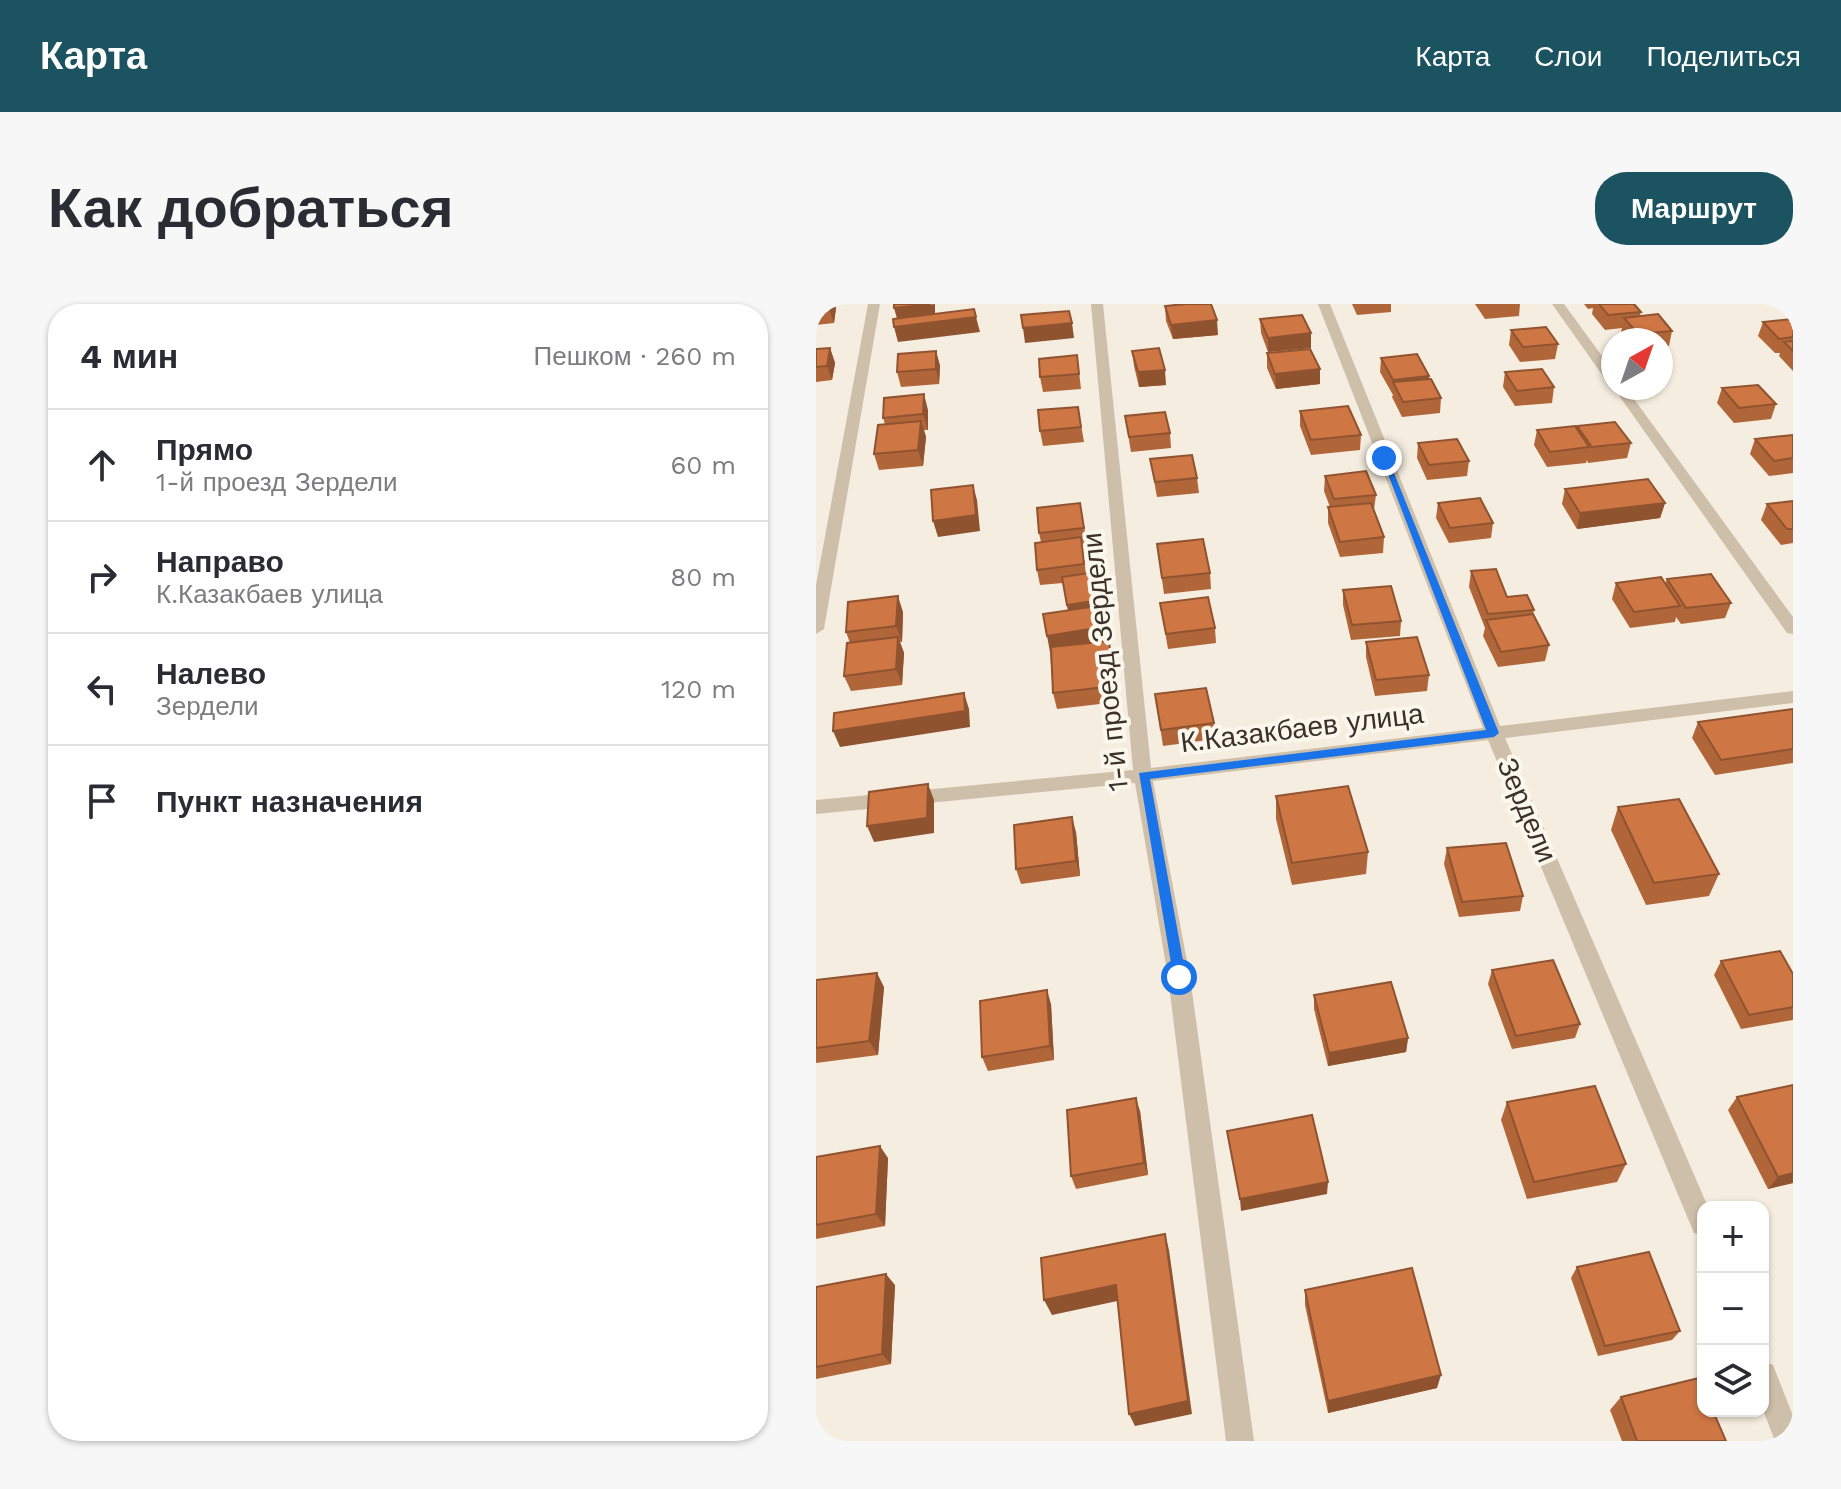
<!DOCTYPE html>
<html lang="ru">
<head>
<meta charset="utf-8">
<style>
  :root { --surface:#fff; --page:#f7f7f7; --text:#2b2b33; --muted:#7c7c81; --line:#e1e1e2; --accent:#1c5360 }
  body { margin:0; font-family:"Work Sans",sans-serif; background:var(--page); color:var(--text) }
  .controls { position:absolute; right:24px; bottom:24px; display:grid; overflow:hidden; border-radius:16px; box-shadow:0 2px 6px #0004 }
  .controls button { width:72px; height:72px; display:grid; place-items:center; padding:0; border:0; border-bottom:2px solid var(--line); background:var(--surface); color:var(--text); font:40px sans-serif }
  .compass { position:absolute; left:785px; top:24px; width:72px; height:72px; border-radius:50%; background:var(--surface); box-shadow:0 2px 6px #0004; rotate:40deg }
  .stop { position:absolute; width:24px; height:24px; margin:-18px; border:6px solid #1a73e8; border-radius:50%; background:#fff }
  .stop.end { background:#1a73e8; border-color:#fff; box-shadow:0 2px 8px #0008 }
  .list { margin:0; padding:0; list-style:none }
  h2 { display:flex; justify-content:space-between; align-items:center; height:104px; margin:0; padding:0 32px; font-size:34px }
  h2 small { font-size:26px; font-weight:400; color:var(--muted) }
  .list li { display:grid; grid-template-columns:52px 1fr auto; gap:24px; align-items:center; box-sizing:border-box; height:112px; padding:0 32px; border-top:2px solid var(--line) }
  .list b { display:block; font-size:30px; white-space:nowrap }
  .list p { margin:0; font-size:26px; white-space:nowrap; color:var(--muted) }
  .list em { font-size:26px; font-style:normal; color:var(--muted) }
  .icon { flex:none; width:44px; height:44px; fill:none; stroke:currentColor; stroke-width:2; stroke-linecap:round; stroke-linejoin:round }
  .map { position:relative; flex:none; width:977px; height:1137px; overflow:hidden; border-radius:32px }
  header { display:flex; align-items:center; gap:48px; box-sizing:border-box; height:112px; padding:0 40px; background:var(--accent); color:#fff }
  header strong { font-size:38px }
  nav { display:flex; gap:44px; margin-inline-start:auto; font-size:28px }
  .intro { display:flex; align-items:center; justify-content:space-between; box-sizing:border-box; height:192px; padding:0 48px }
  h1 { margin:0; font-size:56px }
  .button { padding:20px 36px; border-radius:32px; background:var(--accent); color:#fff; font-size:28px; font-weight:700 }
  main { display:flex; gap:48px; padding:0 48px }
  aside { flex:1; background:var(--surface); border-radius:32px; box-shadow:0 2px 6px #0004 }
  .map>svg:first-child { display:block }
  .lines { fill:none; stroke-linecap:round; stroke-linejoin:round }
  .street { fill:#cebfaa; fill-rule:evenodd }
  .wall { fill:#b1663a }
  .shaded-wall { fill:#905330 }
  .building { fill:#ce7744; stroke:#905330; stroke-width:2 }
  .route { fill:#1a73e8 }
  .labels { text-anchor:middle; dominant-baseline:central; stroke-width:8; stroke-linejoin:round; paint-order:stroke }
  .street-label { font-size:28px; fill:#3b312a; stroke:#fbf7ec }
</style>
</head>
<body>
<header>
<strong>Карта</strong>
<nav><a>Карта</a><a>Слои</a><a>Поделиться</a></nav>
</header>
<div class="intro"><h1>Как добраться</h1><a class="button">Маршрут</a></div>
<main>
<aside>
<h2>4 мин<small>Пешком · 260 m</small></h2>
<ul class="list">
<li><svg class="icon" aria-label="ahead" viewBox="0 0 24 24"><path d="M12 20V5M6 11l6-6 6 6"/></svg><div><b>Прямо</b><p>1-й проезд Зердели</p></div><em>60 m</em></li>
<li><svg class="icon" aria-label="right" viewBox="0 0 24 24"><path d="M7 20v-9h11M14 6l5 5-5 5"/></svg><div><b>Направо</b><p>К.Казакбаев улица</p></div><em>80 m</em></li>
<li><svg class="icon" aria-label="left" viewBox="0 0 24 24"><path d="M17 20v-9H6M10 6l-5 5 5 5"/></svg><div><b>Налево</b><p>Зердели</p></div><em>120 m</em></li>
<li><svg class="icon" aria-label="arrive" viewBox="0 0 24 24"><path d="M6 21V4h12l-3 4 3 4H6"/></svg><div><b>Пункт назначения</b></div></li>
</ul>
</aside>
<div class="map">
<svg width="977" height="1137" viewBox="0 0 977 1137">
  <rect width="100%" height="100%" fill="#f5eddf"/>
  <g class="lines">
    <g class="street">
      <path d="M52,0h12l-56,325 -8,5v-49z"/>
      <path d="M275,0h12l48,464 332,-40 -165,-424h12l170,422 293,-35v12l-288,35 203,469h-5v29l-9,-3 -206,-493 -335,41 37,196 64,464h-28l-58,-464 -33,-194 -319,31v-14l317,-30z"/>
      <path d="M736,0h12l49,67v13l-5,-1z"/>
      <path d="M797,83l13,1 167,229v17l-6,-1z"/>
      <path d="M947,1057l10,4 20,51v25h-18l-12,-31z"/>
    </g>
  </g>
  <g class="wall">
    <path d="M0,0l20,4 -2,15 -18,2z"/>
    <path d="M536,0h39v8l-34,3z"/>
    <path d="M659,0h45l-1,12 -34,3z"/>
    <path d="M768,0h50l7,8 -1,4 32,15 -3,15h-8v-6h-34l-6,-8 1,-4 -17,2 -13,-16 1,-6 -5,1z"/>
    <path d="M349,2l53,29 -45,4 -7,-18z"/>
    <path d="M444,15l51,14v15l-43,4 -7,-19z"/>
    <path d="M977,15v52l-14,-15 1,-3h-5l-17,-17 5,-14z"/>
    <path d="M695,26l47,14 -3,15 -35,3 -11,-17z"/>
    <path d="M14,44l5,15 -3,17 -16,2v-33z"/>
    <path d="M120,47l4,15 -1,18 -38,3 -4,-15z"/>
    <path d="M316,47l34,34 -27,2 -5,-21z"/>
    <path d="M451,49l53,16v15l-44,5 -9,-21z"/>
    <path d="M261,51l4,34 -38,3 -3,-15z"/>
    <path d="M565,54l48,18v3l12,19 -1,15 -38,4 -10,-20 1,-2 -13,-23z"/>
    <path d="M689,68l49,15 -2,16 -37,3 -12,-19z"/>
    <path d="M906,84l54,16 -5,15 -37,4 -17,-20z"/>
    <path d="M262,103l6,35 -41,4 -3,-15z"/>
    <path d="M112,106v20h-4l2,7 -3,29 -44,4 -5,-16 11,-30 -2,-6z"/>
    <path d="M484,107l61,24 -1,15 -49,5 -11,-29z"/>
    <path d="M309,112l45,17 1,15 -40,4z"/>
    <path d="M761,122l54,17 -4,15 -39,5 -1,-3 -1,3 -39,4 -13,-22 3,-15 40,-2z"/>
    <path d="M977,131v38l-24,3 -19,-22 5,-15z"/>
    <path d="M602,139l51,18 -2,15 -40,4 -10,-22z"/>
    <path d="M334,155l47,19 2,15 -42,4z"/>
    <path d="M509,172l51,19 -2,15 10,27 -1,16 -43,4 -12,-34v-16h2l-6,-16z"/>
    <path d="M749,185l100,14 -5,15 -83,11 -15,-25z"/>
    <path d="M977,197v42l-12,2 -20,-25 6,-16z"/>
    <path d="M264,199l7,41h-5l4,30 17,42h-3l5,26 7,15 5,45 -60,7 -4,-16 -3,-41 18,-42 -5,-27 -23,2 -3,-15 4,-28 -2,-9z"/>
    <path d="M622,199l55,20 -2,15 -42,5 -13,-25z"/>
    <path d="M341,240l53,29 1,16 -47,5z"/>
    <path d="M655,267l36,26 27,13 -1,5 16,30 -4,16 -47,6 -15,-31 2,-8 -16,-41z"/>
    <path d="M851,275l64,24 -6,15 -44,6 -5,-7 -1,5 -45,6 -18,-29 4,-16 49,1z"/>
    <path d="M527,286l58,31 -1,15 -49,4 -8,-35z"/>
    <path d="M344,299l55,25 1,15 -48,6z"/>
    <path d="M87,308l-1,30h-2l4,11 -2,32 -51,6 -7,-15 6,-33 -4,-11z"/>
    <path d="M550,338l63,33 -2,16 -52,5 -9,-39z"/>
    <path d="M339,390l59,29 1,16 -52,7z"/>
    <path d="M977,405v54l-78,12 -23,-37 6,-16z"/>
    <path d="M460,492l92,56 -2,22 -74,11 -16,-66z"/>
    <path d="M802,503l101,67 -10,22 -63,9 -35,-75z"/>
    <path d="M260,528l4,44 -59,8 -5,-15z"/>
    <path d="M631,544l76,48 -3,15 -61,6 -15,-53z"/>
    <path d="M905,657l72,13v46l-52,9 -27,-54z"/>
    <path d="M676,666l88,54 -5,14 -63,11 -24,-65z"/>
    <path d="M0,676l68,7 -6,68 -62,8z"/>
    <path d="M498,691l94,43 -2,14 -78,14 -14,-57z"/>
    <path d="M235,700l3,56 -66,11 -6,-14z"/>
    <path d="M977,781v98l-25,6 -40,-79 9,-13z"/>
    <path d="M691,798l119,62 -9,18 -90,17 -26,-79z"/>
    <path d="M324,807l8,64 -72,14 -5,-13z"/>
    <path d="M0,853l72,1 -3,68 -69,13z"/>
    <path d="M761,963l103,64 -8,9 -74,16 -27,-78z"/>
    <path d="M79,981l-4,79 -75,15v-92z"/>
    <path d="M489,986l132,98 -109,25 -23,-108z"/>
    <path d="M805,1093l105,44h-104l-12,-31z"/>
  </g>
  <g class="shaded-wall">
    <path d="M14,0h5l1,4 -2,15 -5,-14z"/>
    <path d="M119,0v15l-37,3 -4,-14z"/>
    <path d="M160,13l4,15 -82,10 -4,-15z"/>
    <path d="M401,16l1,15 -45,4 -2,-14z"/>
    <path d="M256,19l2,15 -49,5 -2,-15z"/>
    <path d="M495,29v15l-43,4v-14z"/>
    <path d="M14,44l5,15 -3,17 -5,-14z"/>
    <path d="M120,47l4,15 -1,18 -3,-15z"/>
    <path d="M504,65v15l-44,5 -1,-15z"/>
    <path d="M349,66l1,15 -27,2 -1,-15z"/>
    <path d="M613,72l-1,15 -35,-9 -1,13 1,-15z"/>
    <path d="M108,90l4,16v20l-5,-16z"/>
    <path d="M105,117l5,16 -3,29 -5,-16z"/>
    <path d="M157,181l4,15 3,31 -42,6 -5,-16z"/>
    <path d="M849,199l-5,15 -83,11 3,-16z"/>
    <path d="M82,292l5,16 -1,30 -6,-16z"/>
    <path d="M285,296l2,16 -33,5 -3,-16z"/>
    <path d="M286,323l3,16 -55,9 -3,-16z"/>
    <path d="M82,333l6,16 -2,32 -6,-16z"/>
    <path d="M293,337l3,16 5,45 -3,-16z"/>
    <path d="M148,389l5,16 1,18 -130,20 -7,-16z"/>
    <path d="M112,480l6,16v33l-60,9 -7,-16z"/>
    <path d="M256,513l4,15 4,44 -4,-15z"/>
    <path d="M61,669l7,14 -6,68 -9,-14z"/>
    <path d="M231,686l4,14 3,56 -4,-14z"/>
    <path d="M592,734l-2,14 -78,14 1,-13z"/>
    <path d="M320,794l4,13 8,64 -4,-12z"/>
    <path d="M64,842l8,12 -3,68 -9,-12z"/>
    <path d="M977,869v10l-25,6 10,-12z"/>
    <path d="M512,878l-1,12 -86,17 -1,-12z"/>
    <path d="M349,930l4,16 23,164 -57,12 -6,-12z"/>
    <path d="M70,970l9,11 -4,79 -9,-10z"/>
    <path d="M300,981l6,15 -70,15 -8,-15z"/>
    <path d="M625,1071l-4,13 -109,25v-12z"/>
  </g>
  <g class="building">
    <path d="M0,0h14l-1,5 -13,1z"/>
    <path d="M78,0h37l-37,4z"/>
    <path d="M369,0h26l6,16 -46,5 -6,-19z"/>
    <path d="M783,0h35l7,8 -33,3z"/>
    <path d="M158,5l2,8 -82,10 -1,-8z"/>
    <path d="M253,7l3,12 -49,5 -2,-13z"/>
    <path d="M842,10l14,17 -34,3 -14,-16z"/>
    <path d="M486,11l9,18 -43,5 -8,-19z"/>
    <path d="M977,15v18l-14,2 -16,-17z"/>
    <path d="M730,23l12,17 -35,3 -12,-17z"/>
    <path d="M977,37v10l-9,-9z"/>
    <path d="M14,44l-3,18 -11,1v-18z"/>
    <path d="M343,44l6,22 -27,2 -6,-21z"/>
    <path d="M494,45l10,20 -45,5 -8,-21z"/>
    <path d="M120,47v18l-39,3 1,-18z"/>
    <path d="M601,50l12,22 -36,4 -12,-22z"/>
    <path d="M261,51l2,19 -39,3 -1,-18z"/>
    <path d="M726,65l12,18 -37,4 -12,-19z"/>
    <path d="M615,75l10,19 -38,4 -10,-20z"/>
    <path d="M942,81l18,19 -37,4 -17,-20z"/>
    <path d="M108,90l-1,20 -40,4 1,-20z"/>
    <path d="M532,102l13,29 -50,5 -11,-29z"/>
    <path d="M262,103l3,20 -41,4 -2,-21z"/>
    <path d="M349,108l5,21 -41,4 -4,-21z"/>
    <path d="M105,117l-3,29 -44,4 4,-29z"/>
    <path d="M799,118l16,21 -39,4 -15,-21z"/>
    <path d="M759,122l14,21 -39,5 -13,-22z"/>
    <path d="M977,131v23l-19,3 -19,-22z"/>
    <path d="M641,135l12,22 -40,4 -11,-22z"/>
    <path d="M376,151l5,23 -42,4 -5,-23z"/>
    <path d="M550,167l10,24 -42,4 -9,-23z"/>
    <path d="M832,175l17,24 -85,10 -15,-24z"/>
    <path d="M157,181l3,30 -43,6 -2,-31z"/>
    <path d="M664,194l13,25 -43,5 -12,-25z"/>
    <path d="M977,197v28h-6l-20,-25z"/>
    <path d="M264,199l4,25 -45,5 -2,-25z"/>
    <path d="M555,199l13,34 -44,5 -12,-35z"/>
    <path d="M265,233l3,27 -47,6 -2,-27z"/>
    <path d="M387,235l7,34 -48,5 -5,-34z"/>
    <path d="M680,265l11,28 20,-2 7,15 -46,4 -17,-43z"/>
    <path d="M280,268l5,28 -34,5 -5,-28z"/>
    <path d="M895,270l20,29 -45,5 -19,-29z"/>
    <path d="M845,273l19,29 -46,6 -18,-29z"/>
    <path d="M575,282l10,35 -49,4 -9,-35z"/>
    <path d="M82,292l-2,30 -50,6 2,-30z"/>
    <path d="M392,293l7,31 -49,6 -6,-31z"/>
    <path d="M281,302l5,21 -55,9 -4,-22z"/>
    <path d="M717,310l16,31 -48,7 -15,-32z"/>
    <path d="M82,333l-2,32 -52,7 3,-33z"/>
    <path d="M601,333l12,38 -53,5 -10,-38z"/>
    <path d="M293,337l5,45 -61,7 -2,-46z"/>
    <path d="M390,384l8,35 -53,7 -6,-36z"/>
    <path d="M148,389l1,18 -132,20 1,-18z"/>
    <path d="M977,405v40l-72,11 -23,-38z"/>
    <path d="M112,480l-1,34 -60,8 2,-34z"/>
    <path d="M532,482l20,66 -76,11 -16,-67z"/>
    <path d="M863,495l40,75 -65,9 -36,-76z"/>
    <path d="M256,513l4,44 -60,8 -2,-44z"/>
    <path d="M690,539l17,53 -61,6 -15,-54z"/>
    <path d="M964,647l13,23v33l-44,8 -28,-54z"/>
    <path d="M737,656l27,64 -64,12 -24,-66z"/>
    <path d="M61,669l-8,68 -53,7v-68z"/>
    <path d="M575,678l17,56 -79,15 -15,-58z"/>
    <path d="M231,686l3,56 -68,11 -2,-56z"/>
    <path d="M977,781v88l-15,4 -41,-80z"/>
    <path d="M779,782l31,78 -92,18 -27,-80z"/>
    <path d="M320,794l8,65 -73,13 -4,-66z"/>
    <path d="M496,811l16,67 -88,17 -13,-68z"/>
    <path d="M64,842l-4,68 -60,11v-68z"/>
    <path d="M349,930l23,167 -59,13 -13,-129 -72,15 -3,-42z"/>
    <path d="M833,948l31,79 -75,15 -28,-79z"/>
    <path d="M596,964l29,107 -113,26 -23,-111z"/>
    <path d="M70,970l-4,80 -66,13v-80z"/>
    <path d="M883,1074l4,9v24h10l13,30h-89l-16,-44z"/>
  </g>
  <path class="route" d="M565,152l7,2 111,275 -5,4 -344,42 36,198 -2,4h-10l-35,-208 347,-43z"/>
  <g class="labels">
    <g class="street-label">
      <text transform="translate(289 358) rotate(-96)">1-й проезд Зердели</text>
      <text transform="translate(486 424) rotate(-7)">К.Казакбаев улица</text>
      <text transform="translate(711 506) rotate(67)">Зердели</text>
    </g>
  </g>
</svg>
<div class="controls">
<button>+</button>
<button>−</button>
<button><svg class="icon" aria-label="layers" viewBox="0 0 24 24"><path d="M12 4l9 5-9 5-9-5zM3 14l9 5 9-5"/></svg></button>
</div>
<svg class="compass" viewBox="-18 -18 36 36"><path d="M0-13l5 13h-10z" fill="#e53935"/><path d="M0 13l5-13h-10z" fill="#7c7c81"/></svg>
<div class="stop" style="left:363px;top:673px"></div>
<div class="stop end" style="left:568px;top:154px"></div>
</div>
</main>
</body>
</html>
